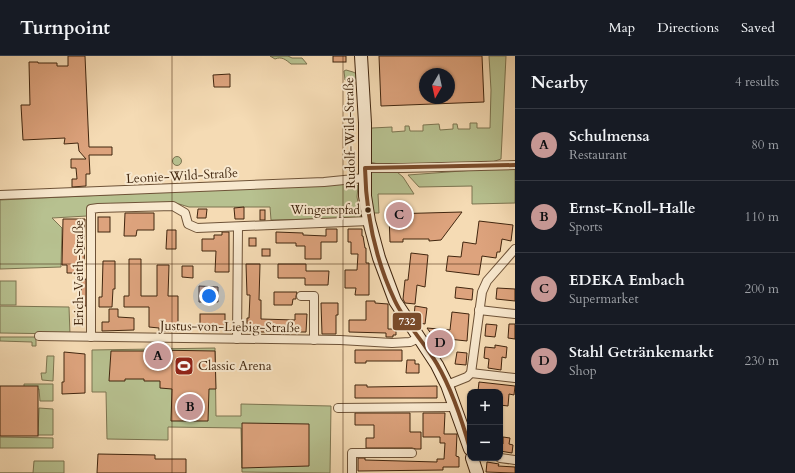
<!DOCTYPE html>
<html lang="en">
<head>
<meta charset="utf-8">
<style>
  :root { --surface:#171b24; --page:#242831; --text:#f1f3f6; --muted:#9ea1a6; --line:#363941; --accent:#c59692 }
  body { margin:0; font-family:Cardo,serif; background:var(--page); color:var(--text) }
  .controls { position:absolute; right:12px; bottom:12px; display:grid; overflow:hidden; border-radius:8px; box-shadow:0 1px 3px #0004 }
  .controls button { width:36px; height:36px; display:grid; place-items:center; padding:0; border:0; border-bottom:1px solid var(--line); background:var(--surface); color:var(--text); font:20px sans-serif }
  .compass { position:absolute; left:419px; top:12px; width:36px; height:36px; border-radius:50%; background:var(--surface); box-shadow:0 1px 3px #0004; rotate:189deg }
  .you { position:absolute; left:209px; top:240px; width:14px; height:14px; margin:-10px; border:3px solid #fff; border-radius:50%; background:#1a73e8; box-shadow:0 0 0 6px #1a73e833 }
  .badge { display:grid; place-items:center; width:26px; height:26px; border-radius:50%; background:var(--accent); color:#111; font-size:13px; font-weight:700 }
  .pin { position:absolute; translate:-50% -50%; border:2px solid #fff; box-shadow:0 1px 4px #0006 }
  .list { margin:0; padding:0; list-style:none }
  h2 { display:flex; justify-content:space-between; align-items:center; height:52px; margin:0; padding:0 16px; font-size:17px }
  h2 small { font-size:13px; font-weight:400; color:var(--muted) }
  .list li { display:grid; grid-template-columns:26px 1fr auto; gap:12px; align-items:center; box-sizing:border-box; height:72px; padding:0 16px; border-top:1px solid var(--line) }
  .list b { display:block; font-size:15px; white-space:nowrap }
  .list p { margin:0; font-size:13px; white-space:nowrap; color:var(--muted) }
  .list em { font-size:13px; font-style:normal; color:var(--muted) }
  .map { position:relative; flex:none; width:515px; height:417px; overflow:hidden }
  header { display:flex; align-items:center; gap:24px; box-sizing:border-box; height:56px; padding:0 20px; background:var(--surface); border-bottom:1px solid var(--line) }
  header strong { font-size:19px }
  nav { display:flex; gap:22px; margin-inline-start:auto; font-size:14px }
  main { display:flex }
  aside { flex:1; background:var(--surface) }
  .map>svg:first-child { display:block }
  .green { fill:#b7c190; stroke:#7c7450 }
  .building { fill:#dda37d; stroke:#41260f; fill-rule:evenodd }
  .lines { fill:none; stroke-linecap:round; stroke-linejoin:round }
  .street-casing { stroke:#6e5338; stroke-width:10 }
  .secondary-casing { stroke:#41260f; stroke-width:14 }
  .street { stroke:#f8e8ce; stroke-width:8 }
  .secondary { stroke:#f8e8ce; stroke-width:12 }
  .bus-1-casing { stroke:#f8e8ce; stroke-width:7 }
  .bus-1 { stroke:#7a4b2a; stroke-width:4 }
  .grid { fill:none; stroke:#41260f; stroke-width:1; stroke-opacity:0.55 }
  .bus-dot { fill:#41260f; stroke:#f8e8ce; stroke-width:1.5 }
  .labels { text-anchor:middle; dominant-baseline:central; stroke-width:4; stroke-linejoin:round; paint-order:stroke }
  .bus-label { font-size:12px; fill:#41260f; stroke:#f8e8ce; text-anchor:end }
  .street-label { font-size:13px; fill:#41260f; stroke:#f8e8ce }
  .poi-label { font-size:13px; fill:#41260f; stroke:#f8e8ce; text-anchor:start }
  .line-badge { stroke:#f8e8ce; stroke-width:1.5 }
  .badge-label { font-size:11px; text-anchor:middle; font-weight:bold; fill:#fff }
</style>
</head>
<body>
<header>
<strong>Turnpoint</strong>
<nav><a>Map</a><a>Directions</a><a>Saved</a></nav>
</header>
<main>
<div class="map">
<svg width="515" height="417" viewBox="0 0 515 417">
  <rect width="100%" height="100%" fill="#f5dbb4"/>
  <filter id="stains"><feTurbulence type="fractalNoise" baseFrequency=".005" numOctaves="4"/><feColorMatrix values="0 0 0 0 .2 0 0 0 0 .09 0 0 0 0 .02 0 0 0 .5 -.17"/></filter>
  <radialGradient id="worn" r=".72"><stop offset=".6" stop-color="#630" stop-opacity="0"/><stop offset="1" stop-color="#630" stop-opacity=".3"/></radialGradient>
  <g class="green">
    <path d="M270,0h18l4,2h10l5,6h-16c-5,-4 -9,-8 -16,-5z"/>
    <path d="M489,0h17l-5,103 -9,3c-19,1 -113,7 -124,-1v-27l4,-6 20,-1v5l13,-1v-5h4l1,5h13v-6l16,-1 1,6 13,-1v-5h4l1,5h12v-6h7v5h13l1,-38z"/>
    <path d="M346,14l7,2 6,3v5h-14l-1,-9z"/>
    <circle cx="177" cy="105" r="4.5"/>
    <path d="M515,111v36l-43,1v-18l-53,1 -11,-12z"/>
    <path d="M373,116h24l6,5 11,17h-36l1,19h-8l-1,-38z"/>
    <path d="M353,127l5,3 -1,11 4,21 -90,2 -1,-13h-81l-10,-3 -91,2 -1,10 -35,2 10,10 -1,39 -61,2v-69z"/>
    <rect x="0" y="225" width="16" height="24"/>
    <path d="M0,250l69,1 1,27 -70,-1z"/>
    <path d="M0,281h36v9h-4v-4l-32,-1z"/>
    <path d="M215,292l1,68h25v-12l90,2 -1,67 -88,-1 -1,-44 -73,-1v13l-61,-1 -1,-47h-14v-42z"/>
    <path d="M47,300h7l-1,25 -11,-1 -1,-7h5z"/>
    <path d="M24,328h29v17h-13l-1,-12 -15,-2z"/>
    <path d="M39,352l14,1v26h-15z"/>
    <path d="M0,381l53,1v10h-53z"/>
    <path d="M34,405h30v12h-64h33z"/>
  </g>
  <g class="building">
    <path d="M68,0h17l4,91h23v8h-23l1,19h-4v12l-14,1v-8h5l-1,-11h-5v-9h15l-7,-8 -1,-8 -14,1 1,-6 -42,2 -2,-35h9l-1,-43h9v1h19v3h11z"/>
    <rect x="333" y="0" width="13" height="6"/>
    <path d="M379,0h103l2,46 -103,4zM425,18h24v24h-24z"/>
    <path d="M230,18v13h-16l-1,-12z"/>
    <path d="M244,151v12h-9l-1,-11z"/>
    <path d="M198,153h9l-1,9h-9z"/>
    <rect x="260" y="154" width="5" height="10"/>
    <path d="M462,156l-21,28 -12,1v-2h-26v3h-13l-1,-28z"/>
    <path d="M125,157h29v17h-17l-1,6h-12z"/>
    <rect x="98" y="161" width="12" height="15"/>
    <path d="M63,163h22l-1,54h-17v-8h-5z"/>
    <path d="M479,165l34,4 -2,16 -9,-2 -2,13h-3l-1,6 -14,-2 -3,19 -33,-4 2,-15 13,1 2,-15 13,2z"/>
    <path d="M326,173h11v13h-16v17h-16v-13h-9v-3h-20v-11l27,1v2l23,1z"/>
    <path d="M348,173h14v7h1l2,12h1v15h3v32h-14l1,-7h-11v-18h12l1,-16h-7v-12h-3z"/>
    <path d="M167,174h9v19h-10z"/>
    <path d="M222,176h7v40h-14l1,-21h-14v-12h12v-4h8z"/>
    <rect x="249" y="182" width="7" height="8"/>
    <rect x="262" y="193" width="8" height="7"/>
    <path d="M411,197l17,2 -3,32 -8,-2 -2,19 -10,-1 -2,-4 2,-19h3z"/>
    <path d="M129,203h12v37h16v-31h12l-1,31h10v35h-19v-3l-10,-1v-20h-25v-11h5z"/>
    <path d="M103,205h12v28h-2l-1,18h-13v-10h3z"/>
    <path d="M246,208h14l-1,36h2v19l34,1v-6h12l-1,18h-59v-14h2l1,-23h-3z"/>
    <path d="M278,208h28v7h23l-1,14h-23v-7h-27z"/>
    <path d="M182,210h11v12l-11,-1z"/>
    <path d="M86,223v27h-4l-1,-26z"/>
    <path d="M199,230l19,1v15h-19z"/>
    <path d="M456,231l17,2 -1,11 -17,-2z"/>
    <path d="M497,232l18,1v12l-19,-2z"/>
    <path d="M274,236h23l-1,4v3h-3l-1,6h-18z"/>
    <path d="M366,245h9v2l13,1v25h8v6h-3v2h-7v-4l-37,-1v-12h17z"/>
    <path d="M321,247h17v12h-2v19h-14z"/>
    <path d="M415,250l12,2 -2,16 -6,-1 -2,-3v-3l-3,-1z"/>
    <path d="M109,253h9v8l16,1v12l-32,1v-9h7z"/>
    <path d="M452,256l17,2 -2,27 -19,-2 -2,16 -19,-27 23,2z"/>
    <rect x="200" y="258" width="25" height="13"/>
    <path d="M486,268l11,1 -2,12 -10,-1z"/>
    <path d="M509,268h6v15l-7,-1z"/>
    <path d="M495,289l12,2 -1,11 -4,-1 -1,13 -13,-2 1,-9 -5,-1 1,-11 10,1z"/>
    <path d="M153,294l62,1 1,38h-7l-1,32h-37l1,-32 -12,-1v-7h-16v-2h-19v2h-16l2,-30h42z"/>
    <path d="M355,294h47v11h-36v2h-11z"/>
    <path d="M64,296l21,2v39l-23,1v-12h2z"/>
    <path d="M457,296l10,1 -1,12 -11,-1z"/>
    <path d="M407,304h8v4h4v9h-13z"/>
    <path d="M479,326l36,4 -1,9 -5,-1 -1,12 -8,-1 1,-12 -1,-1 -22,-1z"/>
    <path d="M355,329h12v2l70,-1v12h-82z"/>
    <rect x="0" y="330" width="38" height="50"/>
    <path d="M355,357h55v19h11v17h-5l-4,-1h-46v-10h8v-13h-19z"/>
    <path d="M423,357h22l-1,21h13l-1,22 3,1v10h-16v3l-85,1v-13h7v2l72,2v-3h7l1,-16h-5v-6h-17z"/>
    <path d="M242,367l67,1v42l-67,2z"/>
    <path d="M503,381l7,1 -1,6 4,1 -1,8 -12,-2v-8l3,1z"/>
    <path d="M98,398l57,1v4h31v14h-89z"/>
    <path d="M487,406l12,2 -1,2 17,1v6l-29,-1z"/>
  </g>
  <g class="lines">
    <defs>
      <g id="street">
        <path d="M365,112h38l112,-3"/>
        <path d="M0,139l324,-13 40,-4"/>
        <path d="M301,240h13v44"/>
        <path d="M479,254l36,4"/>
        <path d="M39,280l301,4 52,3 18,-1 9,-4"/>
        <path d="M91,281v-128l7,-1 75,-2 12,7 3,11 9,4 172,-7"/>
        <path d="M237,283l1,-112"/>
        <path d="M471,317l44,5"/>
        <path d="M447,329l20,-8 4,-4 11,-81 5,-11 28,-32"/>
        <path d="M338,352l117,-1"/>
        <path d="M500,402l15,2"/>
        <path d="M352,417v-20h60"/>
      </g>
      <g id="secondary">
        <path d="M361,0l4,67v73l4,25 10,37 16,43 42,64 10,20 23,64"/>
        <path d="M472,402l5,15"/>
      </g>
    </defs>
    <use href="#street" class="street-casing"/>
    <use href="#secondary" class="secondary-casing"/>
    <use href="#street" class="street"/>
    <use href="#secondary" class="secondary"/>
    <defs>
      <path id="bus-1" d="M470,393c-8,-29 -18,-59 -33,-85 -13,-22 -31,-40 -42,-63 -20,-42 -29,-87 -30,-133l150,-3"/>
    </defs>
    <use href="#bus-1" class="bus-1-casing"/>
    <use href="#bus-1" class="bus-1"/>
  </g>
  <path class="grid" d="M172,0v417M343,0v417M0,208h515"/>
  <defs>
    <symbol id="stadium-square" viewBox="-11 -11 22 22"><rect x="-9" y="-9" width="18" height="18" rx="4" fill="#8f2418" stroke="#f8e8ce"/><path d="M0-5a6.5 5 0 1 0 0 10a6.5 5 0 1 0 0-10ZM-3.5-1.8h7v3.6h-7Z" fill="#fff"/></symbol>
  </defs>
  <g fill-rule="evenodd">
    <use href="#stadium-square" x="173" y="299" width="22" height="22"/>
  </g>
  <circle class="bus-dot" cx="368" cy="154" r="3.5"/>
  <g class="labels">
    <g class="bus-label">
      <text x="360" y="154">Wingertspfad</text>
    </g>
    <g class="street-label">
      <text transform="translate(350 77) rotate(-91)">Rudolf-Wild-Straße</text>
      <text transform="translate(182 120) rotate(-3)">Leonie-Wild-Straße</text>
      <text transform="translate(79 217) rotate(-90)">Erich-Veith-Straße</text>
      <text transform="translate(230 271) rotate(1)">Justus-von-Liebig-Straße</text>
    </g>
    <g class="poi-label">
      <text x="198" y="310">Classic Arena</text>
    </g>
  </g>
  <rect class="line-badge" x="392" y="256" width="30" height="19" rx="4" fill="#7a4b2a"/>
  <g class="badge-label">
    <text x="407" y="269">732</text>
  </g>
  <rect width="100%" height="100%" filter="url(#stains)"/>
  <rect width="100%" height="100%" fill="url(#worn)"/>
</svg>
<div class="controls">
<button>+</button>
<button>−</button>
</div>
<svg class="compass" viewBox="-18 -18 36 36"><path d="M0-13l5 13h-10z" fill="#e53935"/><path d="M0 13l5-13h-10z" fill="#9ea1a6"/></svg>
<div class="you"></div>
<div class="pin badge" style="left:158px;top:300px">A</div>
<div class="pin badge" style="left:190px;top:351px">B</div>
<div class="pin badge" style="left:399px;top:159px">C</div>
<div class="pin badge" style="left:440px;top:287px">D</div>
</div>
<aside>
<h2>Nearby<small>4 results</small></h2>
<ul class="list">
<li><span class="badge">A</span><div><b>Schulmensa</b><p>Restaurant</p></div><em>80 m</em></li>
<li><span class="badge">B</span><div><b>Ernst-Knoll-Halle</b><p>Sports</p></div><em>110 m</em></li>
<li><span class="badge">C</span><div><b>EDEKA Embach</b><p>Supermarket</p></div><em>200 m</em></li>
<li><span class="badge">D</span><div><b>Stahl Getränkemarkt</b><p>Shop</p></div><em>230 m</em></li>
</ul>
</aside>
</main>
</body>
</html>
